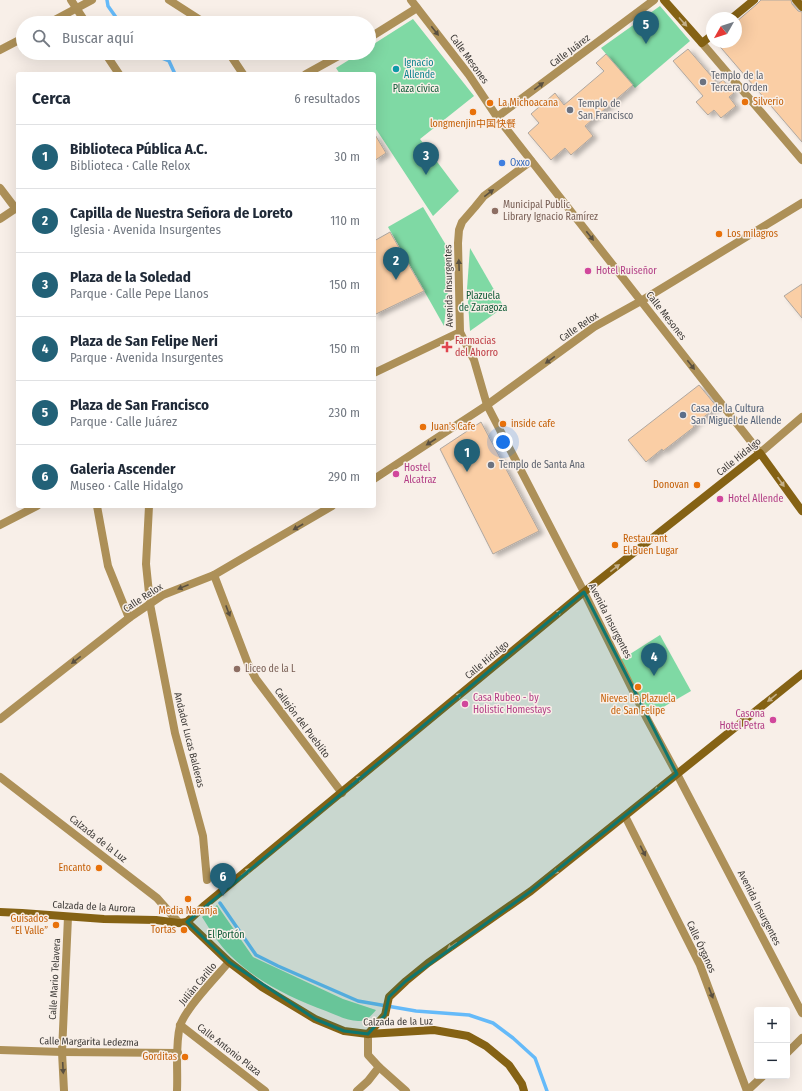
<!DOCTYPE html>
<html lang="es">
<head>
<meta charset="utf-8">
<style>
  :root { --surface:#fff; --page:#f2f2f3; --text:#1f2937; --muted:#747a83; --line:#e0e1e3; --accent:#226177 }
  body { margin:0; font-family:"Fira Sans Condensed","Noto Sans SC",sans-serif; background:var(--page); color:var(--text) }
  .controls { position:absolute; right:12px; bottom:12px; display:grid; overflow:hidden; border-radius:4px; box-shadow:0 4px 16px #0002 }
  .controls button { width:36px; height:36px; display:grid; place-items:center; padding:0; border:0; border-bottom:1px solid var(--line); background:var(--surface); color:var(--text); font:20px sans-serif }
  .compass { position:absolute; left:706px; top:12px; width:36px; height:36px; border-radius:50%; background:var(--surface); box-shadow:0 4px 16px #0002; rotate:231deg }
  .you { position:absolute; left:503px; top:442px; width:14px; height:14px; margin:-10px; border:3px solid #fff; border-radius:50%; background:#1a73e8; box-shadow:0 0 0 6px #1a73e833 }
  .badge { display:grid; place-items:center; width:26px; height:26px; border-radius:50%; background:var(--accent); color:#fff; font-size:13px; font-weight:700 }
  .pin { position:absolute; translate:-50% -33px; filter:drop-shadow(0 1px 2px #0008) }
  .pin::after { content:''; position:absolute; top:21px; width:14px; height:12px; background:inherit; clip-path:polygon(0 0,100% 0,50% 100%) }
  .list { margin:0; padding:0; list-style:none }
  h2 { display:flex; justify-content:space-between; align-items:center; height:52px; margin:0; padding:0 16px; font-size:17px }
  h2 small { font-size:13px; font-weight:400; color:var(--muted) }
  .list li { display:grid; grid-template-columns:26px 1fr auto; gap:12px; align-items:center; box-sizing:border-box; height:64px; padding:0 16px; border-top:1px solid var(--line) }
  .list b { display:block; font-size:15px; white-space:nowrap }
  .list p { margin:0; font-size:13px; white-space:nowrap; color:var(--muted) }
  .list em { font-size:13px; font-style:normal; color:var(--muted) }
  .icon { flex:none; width:22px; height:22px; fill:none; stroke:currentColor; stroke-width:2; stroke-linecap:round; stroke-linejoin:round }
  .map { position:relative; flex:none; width:802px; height:1091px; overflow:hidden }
  .search { position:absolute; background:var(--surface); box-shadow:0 4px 16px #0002; left:16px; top:16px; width:360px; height:44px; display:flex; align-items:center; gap:10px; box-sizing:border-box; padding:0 14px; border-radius:22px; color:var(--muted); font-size:15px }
  .panel { position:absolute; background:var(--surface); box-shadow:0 4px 16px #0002; left:16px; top:72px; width:360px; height:436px; border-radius:4px }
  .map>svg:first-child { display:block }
  .green { fill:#7fd9a4 }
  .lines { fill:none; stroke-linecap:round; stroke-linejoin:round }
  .stream { stroke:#65baf9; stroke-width:3.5 }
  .building { fill:#facea5; stroke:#afa7a0; filter:url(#shadow) }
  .street { stroke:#ad9058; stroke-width:8 }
  .secondary { stroke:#856214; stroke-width:8 }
  .oneway { fill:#c4b089 }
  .oneway2 { fill:#5a5040 }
  .marked { fill:#0f766e; fill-opacity:0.2; stroke:#0f766e; stroke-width:3; stroke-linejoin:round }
  .culture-dot { fill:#0f9aa8; stroke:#f8efe8; stroke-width:1.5 }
  .worship-dot { fill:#6b7280; stroke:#f8efe8; stroke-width:1.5 }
  .food-dot { fill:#e8710a; stroke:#f8efe8; stroke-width:1.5 }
  .shop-dot { fill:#3f7fe0; stroke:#f8efe8; stroke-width:1.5 }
  .education-dot { fill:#8d6e63; stroke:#f8efe8; stroke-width:1.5 }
  .hotel-dot { fill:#d1479c; stroke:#f8efe8; stroke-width:1.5 }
  .health-dot { fill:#e0444e; stroke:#f8efe8; stroke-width:1.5 }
  .service-dot { fill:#5c6f8a; stroke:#f8efe8; stroke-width:1.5 }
  .labels { text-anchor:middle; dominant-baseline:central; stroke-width:3; stroke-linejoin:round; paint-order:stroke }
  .street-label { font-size:10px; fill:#3e3b38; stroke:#f8efe8 }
  .culture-label { font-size:10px; fill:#0d838f; stroke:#f8efe8; text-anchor:start }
  .worship-label { font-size:10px; fill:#5b616d; stroke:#f8efe8; text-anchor:start }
  .park-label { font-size:10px; fill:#105b38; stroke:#f8efe8 }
  .food-label { font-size:10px; fill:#c56008; stroke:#f8efe8; text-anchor:start }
  .shop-label { font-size:10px; fill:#366cbe; stroke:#f8efe8; text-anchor:start }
  .education-label { font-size:10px; fill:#785e54; stroke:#f8efe8; text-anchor:start }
  .hotel-label { font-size:10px; fill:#b23c85; stroke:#f8efe8; text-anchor:start }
  .health-label { font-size:10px; fill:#be3a42; stroke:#f8efe8; text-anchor:start }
  .service-label { font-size:10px; fill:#4e5e75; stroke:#f8efe8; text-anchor:start }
</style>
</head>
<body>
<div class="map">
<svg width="802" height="1091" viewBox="0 0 802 1091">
  <defs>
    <filter id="shadow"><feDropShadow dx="4.5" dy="2.5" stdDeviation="2" flood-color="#0004"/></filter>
  </defs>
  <rect width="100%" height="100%" fill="#f8efe8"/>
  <g class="green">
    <path d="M660,6l30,35 -55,47 -34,-40z"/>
    <path d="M413,19l61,77 -54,43 39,52 -26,25 -59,-90v-52h-34l-4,-6 24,-15h9v-6z"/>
    <path d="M423,207l29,48 -8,71 -56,-99z"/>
    <path d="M470,248l34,59 -34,24 -3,-42z"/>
    <path d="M660,635l31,56 -45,26 -27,-56z"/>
    <path d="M217,905l36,52 90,42 33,11c-5,6 -10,12 -18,11 -10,0 -22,-6 -32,-10 -34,-13 -69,-29 -95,-55 -12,-11 -20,-25 -29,-39z"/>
  </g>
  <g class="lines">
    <g class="stream">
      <path d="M107,0l1,6 12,17"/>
      <path d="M149,53l20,8 6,13"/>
      <path d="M220,903l36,52 22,11 80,35 58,10 53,4 24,8 20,15 22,20 12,33"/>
    </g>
  </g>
  <g class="building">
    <path d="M761,0h30l1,4 6,7 4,1v130l-86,-100h20v-20l21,-18z"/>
    <path d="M688,49l30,35 5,-4 11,13 -5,4 7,9 -15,12 -7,-8 -6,5 -12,-13 7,-6 -30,-35z"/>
    <path d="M606,54l27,31 -48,41 8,10 -22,19 -6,-7 -14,12 -23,-27 11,-10 -8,-9 24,-21 9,12 40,-34 -8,-8z"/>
    <path d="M374,133l12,20 -12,8z"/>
    <path d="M390,232l34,59 -50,24v-74z"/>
    <path d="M802,284v34l-18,-22z"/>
    <path d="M699,385l18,22 -24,18 1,2 -31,24 -1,-2 -16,13 -18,-22z"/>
    <path d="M481,422l58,109 -46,23 -53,-105z"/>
  </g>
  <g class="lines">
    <g class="street">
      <path d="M71,0l15,23"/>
      <path d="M169,0l36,23"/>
      <path d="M411,0l58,75 28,42 263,336 42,-36"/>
      <path d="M49,23l43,-23"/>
      <path d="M369,38l48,-30"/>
      <path d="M702,43l100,117"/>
      <path d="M0,50l23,-12"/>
      <path d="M105,53l14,21"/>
      <path d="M229,53l14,21"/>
      <path d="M306,74l38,-21"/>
      <path d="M497,117l157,-117"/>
      <path d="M531,161l-47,35 -9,11 -13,15 -3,8 -1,13 2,89 14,28 13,45 97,187 62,125 31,57 125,239"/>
      <path d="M0,188l16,21"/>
      <path d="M0,219l18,-12"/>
      <path d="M374,373l86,-41"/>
      <path d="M374,479l113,-74 107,-78 47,-26 161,-98"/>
      <path d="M97,506l11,60 21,52"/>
      <path d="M149,506l-3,58 4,39"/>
      <path d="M0,525l37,-19"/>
      <path d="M214,575l34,89 8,15 86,114"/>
      <path d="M150,604l25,129 28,103 4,44"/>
      <path d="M0,719l129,-101 34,-23 51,-20 118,-69"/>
      <path d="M0,777l157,121 22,25"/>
      <path d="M625,816l75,149 47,126"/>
      <path d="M180,1025l85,66"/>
      <path d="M0,1050l62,2 116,1"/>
      <path d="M787,1053l15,-15"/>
      <path d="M379,1067l27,24"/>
      <path d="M64,1091l-2,-39 6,-135"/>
      <path d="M177,1091c1,-20 -2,-46 3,-65 5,-17 36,-49 49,-64"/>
      <path d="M357,1091l11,-10 11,-14 -11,-12v-21"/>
      <path d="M747,1091l16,-15"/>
    </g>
    <g class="secondary">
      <path d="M664,0l38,43 10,-8"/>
      <path d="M796,0l6,7"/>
      <path d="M732,18l22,-18"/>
      <path d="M0,912l22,1 82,6 52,1 23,3 8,-1"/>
      <path d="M187,922l18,-17 379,-313 176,-139 42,58"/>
      <path d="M187,922l42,40 33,25 53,32 29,12 24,3 66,-4 34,6 18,10 23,19 13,19 2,7"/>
      <path d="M368,1034l17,-19 4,-18 17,-16 22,-18 103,-72 271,-217"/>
    </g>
  </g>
  <defs><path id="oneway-solid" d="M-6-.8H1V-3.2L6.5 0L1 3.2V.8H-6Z"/></defs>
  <g class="oneway">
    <use href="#oneway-solid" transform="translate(683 22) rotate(48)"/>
    <use href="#oneway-solid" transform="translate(781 482) rotate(55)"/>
    <use href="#oneway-solid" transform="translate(615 568) rotate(-38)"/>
    <use href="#oneway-solid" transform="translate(557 614) rotate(-40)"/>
    <use href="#oneway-solid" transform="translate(457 697) rotate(-40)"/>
    <use href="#oneway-solid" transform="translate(772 698) rotate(141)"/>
    <use href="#oneway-solid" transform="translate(357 780) rotate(-40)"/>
    <use href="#oneway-solid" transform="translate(659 788) rotate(141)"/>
    <use href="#oneway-solid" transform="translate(558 870) rotate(141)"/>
    <use href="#oneway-solid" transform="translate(246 872) rotate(-39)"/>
    <use href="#oneway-solid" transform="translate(452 946) rotate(145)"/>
  </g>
  <g class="oneway2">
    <use href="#oneway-solid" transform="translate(435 31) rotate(52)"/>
    <use href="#oneway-solid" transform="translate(539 86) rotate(-37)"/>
    <use href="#oneway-solid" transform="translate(489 193) rotate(-38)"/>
    <use href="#oneway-solid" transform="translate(590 236) rotate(52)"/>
    <use href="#oneway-solid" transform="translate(459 265) rotate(-92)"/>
    <use href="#oneway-solid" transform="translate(550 360) rotate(144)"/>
    <use href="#oneway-solid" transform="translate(691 365) rotate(52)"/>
    <use href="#oneway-solid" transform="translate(431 442) rotate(147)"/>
    <use href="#oneway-solid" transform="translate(298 527) rotate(150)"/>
    <use href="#oneway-solid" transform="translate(183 587) rotate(158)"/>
    <use href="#oneway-solid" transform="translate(228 611) rotate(69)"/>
    <use href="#oneway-solid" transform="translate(76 660) rotate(142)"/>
    <use href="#oneway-solid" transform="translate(643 851) rotate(63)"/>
    <use href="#oneway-solid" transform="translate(711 993) rotate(69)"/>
    <use href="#oneway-solid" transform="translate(63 1068) rotate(87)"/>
  </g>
  <path class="marked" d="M584,592l93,182 -146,117 -125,90 -17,16 -4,18 -17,19 -24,-3 -29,-12 -86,-57 -42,-40z"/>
  <circle class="culture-dot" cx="396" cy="69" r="4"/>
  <g class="worship-dot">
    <circle cx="703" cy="82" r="4"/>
    <circle cx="570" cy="110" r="4"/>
    <circle cx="491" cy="465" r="4"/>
  </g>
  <g class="food-dot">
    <circle cx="745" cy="102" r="4"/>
    <circle cx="490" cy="103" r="4"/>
    <circle cx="473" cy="112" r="4"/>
    <circle cx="719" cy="234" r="4"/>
    <circle cx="503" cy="424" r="4"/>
    <circle cx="423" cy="427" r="4"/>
    <circle cx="697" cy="485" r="4"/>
    <circle cx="615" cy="545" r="4"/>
    <circle cx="638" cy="687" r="4"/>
    <circle cx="99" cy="868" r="4"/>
    <circle cx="188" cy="899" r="4"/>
    <circle cx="56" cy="925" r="4"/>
    <circle cx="184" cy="930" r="4"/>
    <circle cx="185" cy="1057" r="4"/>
  </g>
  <circle class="shop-dot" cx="502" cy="163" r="4"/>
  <g class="education-dot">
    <circle cx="495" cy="211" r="4"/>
    <circle cx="237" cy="669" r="4"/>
  </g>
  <g class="hotel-dot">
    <circle cx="588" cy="271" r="4"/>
    <circle cx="396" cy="474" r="4"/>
    <circle cx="720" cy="499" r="4"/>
    <circle cx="465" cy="704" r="4"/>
    <circle cx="773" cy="720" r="4"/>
  </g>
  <path class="health-dot" d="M445 341h4v4h4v4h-4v4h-4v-4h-4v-4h4z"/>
  <circle class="service-dot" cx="683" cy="415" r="4"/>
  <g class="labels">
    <g class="street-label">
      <text transform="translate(570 51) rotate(-37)">Calle Juárez</text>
      <text transform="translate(469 59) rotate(54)">Calle Mesones</text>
      <text transform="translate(449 286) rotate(-91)">Avenida Insurgentes</text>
      <text transform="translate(666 316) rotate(52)">Calle Mesones</text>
      <text transform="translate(579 327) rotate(-34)">Calle Relox</text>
      <text transform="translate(739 457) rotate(-39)">Calle Hidalgo</text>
      <text transform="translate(143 598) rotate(-33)">Calle Relox</text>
      <text transform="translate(610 621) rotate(63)">Avenida Insurgentes</text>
      <text transform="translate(487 660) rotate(-40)">Calle Hidalgo</text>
      <text transform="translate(302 723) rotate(53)">Callejón del Pueblito</text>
      <text transform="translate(189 740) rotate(76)">Andador Lucas Balderas</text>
      <text transform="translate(98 839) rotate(38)">Calzada de la Luz</text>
      <text transform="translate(94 907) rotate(3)">Calzada de la Aurora</text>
      <text transform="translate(759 908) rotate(63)">Avenida Insurgentes</text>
      <text transform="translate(701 947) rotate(65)">Calle Órganos</text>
      <text transform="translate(55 979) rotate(-87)">Calle Mario Telavera</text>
      <text transform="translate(198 984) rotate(-50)">Julián Carillo</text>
      <text transform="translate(398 1022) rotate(-1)">Calzada de la Luz</text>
      <text transform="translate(89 1042) rotate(1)">Calle Margarita Ledezma</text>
      <text transform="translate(229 1050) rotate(38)">Calle Antonio Plaza</text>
    </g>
    <g class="culture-label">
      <text x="404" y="63">Ignacio<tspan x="404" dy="12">Allende</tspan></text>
    </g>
    <g class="worship-label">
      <text x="711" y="76">Templo de la<tspan x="711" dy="12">Tercera Orden</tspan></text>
      <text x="578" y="104">Templo de<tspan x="578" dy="12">San Francisco</tspan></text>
      <text x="499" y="465">Templo de Santa Ana</text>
    </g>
    <g class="park-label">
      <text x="416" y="89">Plaza civica</text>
      <text x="483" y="296">Plazuela<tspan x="483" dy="12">de Zaragoza</tspan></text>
      <text x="226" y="935">El Portón</text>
    </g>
    <g class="food-label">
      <text x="753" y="102">Silverio</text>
      <text x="498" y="103">La Michoacana</text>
      <text x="473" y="124" text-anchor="middle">longmenjin中国快餐</text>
      <text x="727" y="234">Los milagros</text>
      <text x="511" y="424">inside cafe</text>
      <text x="431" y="427">Juan's Cafe</text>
      <text x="689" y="485" text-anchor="end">Donovan</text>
      <text x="623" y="539">Restaurant<tspan x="623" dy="12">El Buen Lugar</tspan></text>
      <text x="638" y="699" text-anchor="middle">Nieves La Plazuela<tspan x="638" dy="12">de San Felipe</tspan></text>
      <text x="91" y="868" text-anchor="end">Encanto</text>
      <text x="188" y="911" text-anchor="middle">Media Naranja</text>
      <text x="48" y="919" text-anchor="end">Guisados<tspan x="48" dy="12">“El Valle”</tspan></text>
      <text x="176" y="930" text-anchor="end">Tortas</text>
      <text x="177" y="1057" text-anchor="end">Gorditas</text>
    </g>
    <g class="shop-label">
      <text x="510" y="163">Oxxo</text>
    </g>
    <g class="education-label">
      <text x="503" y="205">Municipal Public<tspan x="503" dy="12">Library Ignacio Ramírez</tspan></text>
      <text x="245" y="669">Liceo de la L</text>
    </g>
    <g class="hotel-label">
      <text x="596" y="271">Hotel Ruiseñor</text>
      <text x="404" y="468">Hostel<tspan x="404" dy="12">Alcatraz</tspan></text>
      <text x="728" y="499">Hotel Allende</text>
      <text x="473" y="698">Casa Rubeo - by<tspan x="473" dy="12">Holistic Homestays</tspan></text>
      <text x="765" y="714" text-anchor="end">Casona<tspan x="765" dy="12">Hotel Petra</tspan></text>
    </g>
    <g class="health-label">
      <text x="455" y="341">Farmacias<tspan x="455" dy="12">del Ahorro</tspan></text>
    </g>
    <g class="service-label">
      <text x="691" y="409">Casa de la Cultura<tspan x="691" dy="12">San Miguel de Allende</tspan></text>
    </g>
  </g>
</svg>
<div class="controls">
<button>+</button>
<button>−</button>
</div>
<svg class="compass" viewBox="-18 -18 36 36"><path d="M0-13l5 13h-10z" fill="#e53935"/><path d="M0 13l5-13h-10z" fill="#747a83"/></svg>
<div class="you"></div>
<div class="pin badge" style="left:467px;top:472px">1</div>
<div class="pin badge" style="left:396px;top:280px">2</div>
<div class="pin badge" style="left:426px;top:175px">3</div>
<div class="pin badge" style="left:654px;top:676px">4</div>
<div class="pin badge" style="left:646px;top:44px">5</div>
<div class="pin badge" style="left:223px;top:896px">6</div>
<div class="search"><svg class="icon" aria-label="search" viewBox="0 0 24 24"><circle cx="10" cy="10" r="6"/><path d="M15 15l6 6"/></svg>Buscar aquí</div>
<section class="panel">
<h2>Cerca<small>6 resultados</small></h2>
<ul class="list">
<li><span class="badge">1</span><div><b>Biblioteca Pública A.C.</b><p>Biblioteca · Calle Relox</p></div><em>30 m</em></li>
<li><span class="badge">2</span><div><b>Capilla de Nuestra Señora de Loreto</b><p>Iglesia · Avenida Insurgentes</p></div><em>110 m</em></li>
<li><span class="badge">3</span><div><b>Plaza de la Soledad</b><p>Parque · Calle Pepe Llanos</p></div><em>150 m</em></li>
<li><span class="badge">4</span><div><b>Plaza de San Felipe Neri</b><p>Parque · Avenida Insurgentes</p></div><em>150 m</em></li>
<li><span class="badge">5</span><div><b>Plaza de San Francisco</b><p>Parque · Calle Juárez</p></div><em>230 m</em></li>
<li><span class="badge">6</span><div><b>Galeria Ascender</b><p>Museo · Calle Hidalgo</p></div><em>290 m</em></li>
</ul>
</section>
</div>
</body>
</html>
